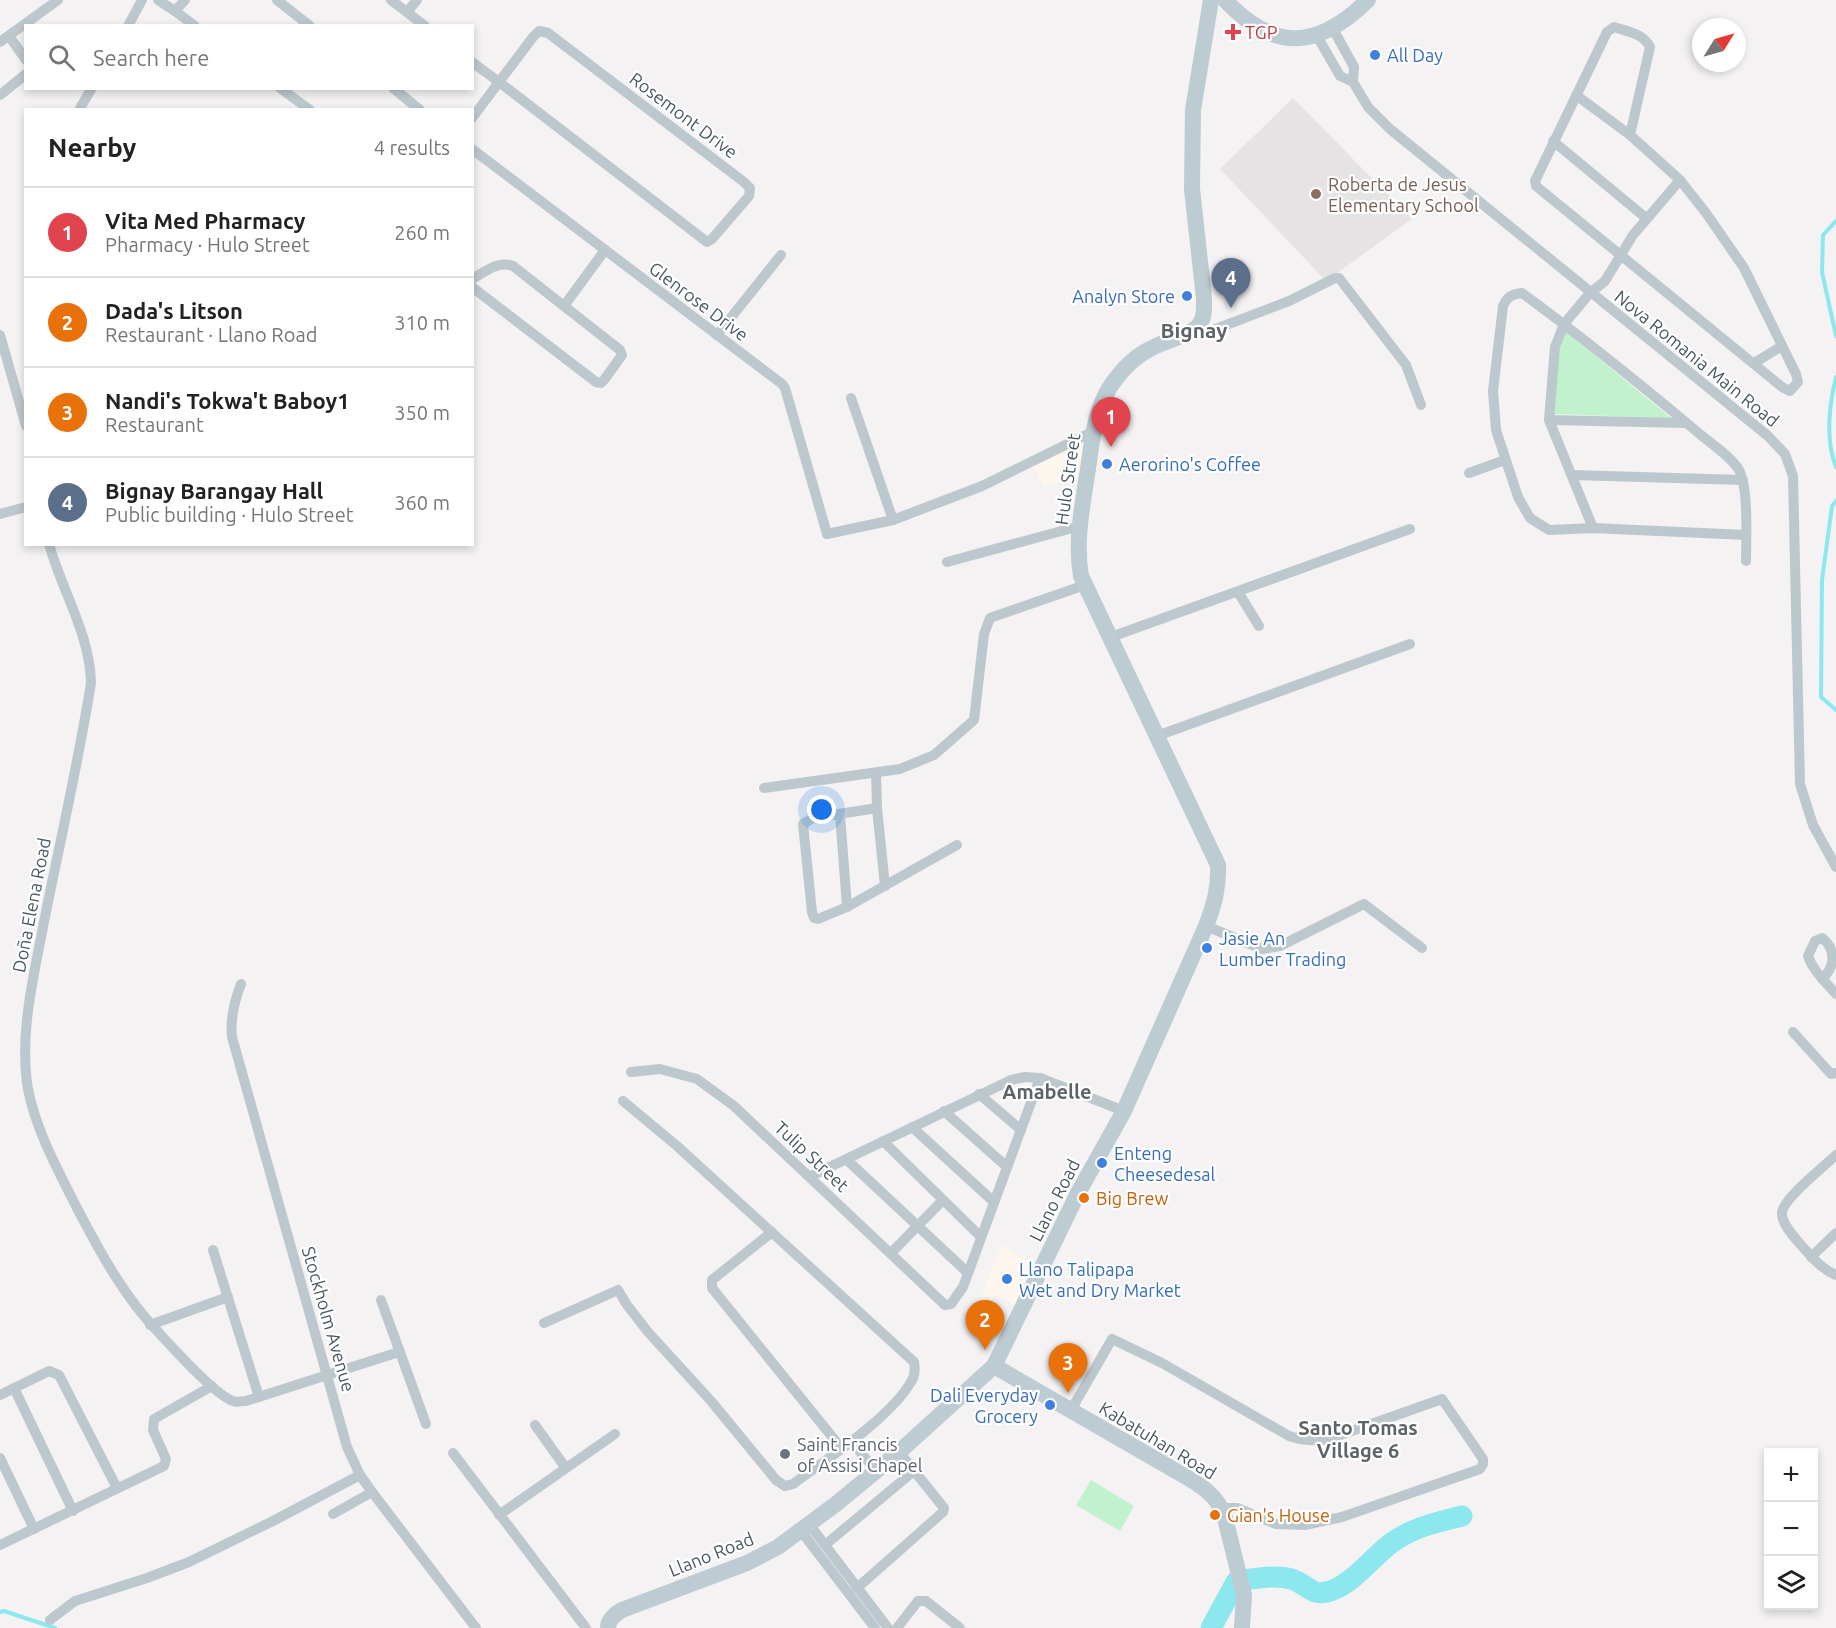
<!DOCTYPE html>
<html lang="en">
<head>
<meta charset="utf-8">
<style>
  :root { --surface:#fff; --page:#f6f6f6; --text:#222; --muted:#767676; --line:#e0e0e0; --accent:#2563eb }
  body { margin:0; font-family:Ubuntu,sans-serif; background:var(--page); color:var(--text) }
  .controls { position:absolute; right:18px; bottom:18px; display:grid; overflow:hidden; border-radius:0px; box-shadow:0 3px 9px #0003 }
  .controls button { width:54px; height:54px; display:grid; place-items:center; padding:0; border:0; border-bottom:2px solid var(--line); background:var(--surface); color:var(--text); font:30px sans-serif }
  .compass { position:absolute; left:1692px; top:18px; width:54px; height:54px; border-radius:50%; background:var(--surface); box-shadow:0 3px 9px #0003; rotate:53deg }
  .you { position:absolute; left:822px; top:810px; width:21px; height:21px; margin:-15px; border:4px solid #fff; border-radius:50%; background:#1a73e8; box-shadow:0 0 0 9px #1a73e833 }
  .badge { display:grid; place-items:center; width:39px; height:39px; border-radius:50%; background:var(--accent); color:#fff; font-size:20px; font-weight:700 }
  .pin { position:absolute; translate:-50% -50px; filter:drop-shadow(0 2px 3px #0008) }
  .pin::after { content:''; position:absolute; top:32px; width:21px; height:18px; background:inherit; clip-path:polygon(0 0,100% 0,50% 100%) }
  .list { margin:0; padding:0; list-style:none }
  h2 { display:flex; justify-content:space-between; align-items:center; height:78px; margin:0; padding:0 24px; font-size:26px }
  h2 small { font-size:20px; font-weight:400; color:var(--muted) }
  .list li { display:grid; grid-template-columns:39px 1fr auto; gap:18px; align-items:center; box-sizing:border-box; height:90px; padding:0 24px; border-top:2px solid var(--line) }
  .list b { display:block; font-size:22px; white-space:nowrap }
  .list p { margin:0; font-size:20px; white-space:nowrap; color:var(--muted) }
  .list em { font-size:20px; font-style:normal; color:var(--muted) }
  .icon { flex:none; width:33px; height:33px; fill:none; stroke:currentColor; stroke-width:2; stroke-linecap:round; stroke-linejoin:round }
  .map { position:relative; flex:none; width:1836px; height:1628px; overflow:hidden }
  .search { position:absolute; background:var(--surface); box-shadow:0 3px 9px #0003; left:24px; top:24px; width:450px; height:66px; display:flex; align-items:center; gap:15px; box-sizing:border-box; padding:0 21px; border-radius:0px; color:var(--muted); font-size:22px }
  .panel { position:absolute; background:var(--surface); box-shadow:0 3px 9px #0003; left:24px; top:108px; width:450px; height:438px; border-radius:0px }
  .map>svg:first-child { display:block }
  .commercial { fill:#fdf6ed }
  .education { fill:#e5e3e4 }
  .green { fill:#c1f1cd }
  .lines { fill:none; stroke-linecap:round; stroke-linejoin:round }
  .stream { stroke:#8de7ee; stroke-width:4 }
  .river { stroke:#8de7ee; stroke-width:21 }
  .street { stroke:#bdc8ce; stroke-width:10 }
  .secondary { stroke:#bdcbd3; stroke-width:16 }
  .health-dot { fill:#e0444e; stroke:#fff; stroke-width:2 }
  .shop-dot { fill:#3f7fe0; stroke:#fff; stroke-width:2 }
  .education-dot { fill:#8d6e63; stroke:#fff; stroke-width:2 }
  .food-dot { fill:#e8710a; stroke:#fff; stroke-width:2 }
  .worship-dot { fill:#6b7280; stroke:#fff; stroke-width:2 }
  .labels { text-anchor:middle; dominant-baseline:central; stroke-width:4.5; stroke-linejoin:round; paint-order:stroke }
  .health-label { font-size:18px; fill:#be3a42; stroke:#fff; text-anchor:start }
  .shop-label { font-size:18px; fill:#366cbe; stroke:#fff; text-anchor:start }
  .street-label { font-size:18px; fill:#495860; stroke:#fff }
  .education-label { font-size:18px; fill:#785e54; stroke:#fff; text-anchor:start }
  .food-label { font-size:18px; fill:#c56008; stroke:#fff; text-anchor:start }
  .worship-label { font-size:18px; fill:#5b616d; stroke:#fff; text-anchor:start }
  .neighbourhood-label { font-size:20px; font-weight:bold; fill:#5e6367; stroke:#fff }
  .quarter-label { font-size:21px; font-weight:bold; fill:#5e6367; stroke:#fff }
</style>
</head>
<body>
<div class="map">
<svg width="1836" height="1628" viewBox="0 0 1836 1628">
  <rect width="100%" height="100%" fill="#f4f2f2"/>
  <g class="commercial">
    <path d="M1086,439l-2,35 -40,13 -11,-20z"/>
    <path d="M1002,1245l31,19 -18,42 -20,-12 -14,29 -8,-7z"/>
  </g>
  <path class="education" d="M1293,98l119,121 -86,62 -106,-112z"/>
  <g class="green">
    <path d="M1563,329l108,89 -118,-4 -2,-13z"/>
    <path d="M1091,1480l43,26 -14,25 -44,-26z"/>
  </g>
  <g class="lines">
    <g class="stream">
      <path d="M1836,221l-13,14 -1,37 14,64"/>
      <path d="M1836,377c-7,29 -11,62 0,90"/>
      <path d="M1836,501l-4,5 -10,74 -1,117 15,13"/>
      <path d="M0,1612l4,-1 51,17"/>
    </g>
    <path class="river" d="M1211,1628l25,-46c16,-4 40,-7 55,-3 18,5 20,20 42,11 22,-9 39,-32 57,-46 23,-17 45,-21 72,-28"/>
    <g class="street">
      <path d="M158,0l17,11 10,-11"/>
      <path d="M277,0l33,26"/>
      <path d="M391,0l34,26"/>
      <path d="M175,11l20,15"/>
      <path d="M407,12l10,-12"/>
      <path d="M128,26l14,-26"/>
      <path d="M1333,29l21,38 -1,15"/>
      <path d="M9,36l17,24"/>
      <path d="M1317,36l23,40 13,6 15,25 22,22 378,307 17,18 8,22 7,308 13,41 23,42"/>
      <path d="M0,42l58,-42"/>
      <path d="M472,62l27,20 208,160 5,-3 37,-43 1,-8 -6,-6 -196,-149 -9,-2 -6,6 -61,81"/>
      <path d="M280,88l30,22"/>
      <path d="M393,88l27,22"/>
      <path d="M0,95l26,-21"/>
      <path d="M1576,95l54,40 50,45 26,33 38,55 52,106 2,8 -8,9 -8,-4 -246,-201 -1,-5 72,-149 7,-5c14,5 29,6 36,20l-20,88"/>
      <path d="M80,108l12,-20"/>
      <path d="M1553,141l93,77"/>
      <path d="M472,149l310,235 3,4 42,146 66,-14 89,-34 112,-55"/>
      <path d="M1680,180l-47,55 -28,46 -15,12 -26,31 -9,23 -6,73 137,3"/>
      <path d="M472,279c13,-7 26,-19 41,-13l107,84 2,5 -18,25 -3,3 -5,-1 -124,-95"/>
      <path d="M564,306l41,-56"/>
      <path d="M1194,329l12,3 7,-2 76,-29 46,-23h4l67,87 15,40"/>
      <path d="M0,335l26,91"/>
      <path d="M717,335l64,-80"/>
      <path d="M1754,363l28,-17"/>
      <path d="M851,398l42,122"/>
      <path d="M1549,420l44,108"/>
      <path d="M1469,473l36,-13"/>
      <path d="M1572,475l171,5"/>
      <path d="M0,514l26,-7"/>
      <path d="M1746,535l-153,-7 -44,2 -19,-12 -12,-21 -22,-67 -3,-39 10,-85c4,-9 9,-12 19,-13 59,43 117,90 173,137 12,11 36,26 44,40 10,19 7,69 7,91"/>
      <path d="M49,544c13,47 41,90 42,139 -13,82 -32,163 -48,244 -10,53 -24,108 -15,162 8,42 31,83 50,121 23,44 47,88 82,124 14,15 55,61 73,67 4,2 9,0 13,0l153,-49"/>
      <path d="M947,562l133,-36"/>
      <path d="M1238,592l21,34"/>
      <path d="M1111,637l299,-108"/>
      <path d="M1157,736l253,-92"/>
      <path d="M876,773l1,35 8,78"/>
      <path d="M764,788l136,-19 34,-14 40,-35 10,-86 6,-16 95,-33"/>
      <path d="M877,808l-64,10 -10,6 9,88 2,6 4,1 29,-12 110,-62"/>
      <path d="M840,814l7,93"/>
      <path d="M1206,926l56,23 18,-3 84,-42 58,44"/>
      <path d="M1822,979c14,-13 14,-30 0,-41l-7,3 -7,15c5,15 18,26 28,38"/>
      <path d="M241,984c-7,18 -11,34 -9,53l115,410 13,28 12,17 104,136"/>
      <path d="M1793,1032l38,42 5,-1"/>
      <path d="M631,1072l29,-3 37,10 37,27 211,199 6,-1 12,-17 77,-209"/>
      <path d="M979,1094l42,36"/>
      <path d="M944,1111l63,56"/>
      <path d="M912,1127l82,75"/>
      <path d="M883,1141l98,96"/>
      <path d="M1836,1155c-11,11 -54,44 -54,58 -1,10 12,24 19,32 10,11 20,24 35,30"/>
      <path d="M846,1159l122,114"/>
      <path d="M811,1176l200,-96 14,-3 15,1 84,33"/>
      <path d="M772,1232l-60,48v8l130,161"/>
      <path d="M213,1250l46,147"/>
      <path d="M891,1253l52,-53"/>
      <path d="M1811,1257l25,-24"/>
      <path d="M381,1300l45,124"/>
      <path d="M544,1323l74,-33 9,15 21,27 63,69 65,79 9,6 8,-2c34,-25 100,-68 119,-104 3,-5 3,-12 2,-18l-237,-216 -54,-45"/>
      <path d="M150,1325l78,-28"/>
      <path d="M14,1388l59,123"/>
      <path d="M0,1395l49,-24 10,4 58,113"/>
      <path d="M1071,1410l41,-71 50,24 127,73c14,5 25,5 40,3l113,-40 41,60v5l-3,5 -138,48 -37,8 -29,-1 -39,-16h-15"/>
      <path d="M535,1425l30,42"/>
      <path d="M851,1441l25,30"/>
      <path d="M453,1453l133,175"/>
      <path d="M0,1458l34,71"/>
      <path d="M333,1514l39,-22"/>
      <path d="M499,1515l116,-81"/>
      <path d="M809,1524l79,104"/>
      <path d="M801,1531l74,97"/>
      <path d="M0,1545l164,-79 2,-7 -13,-29 1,-11 58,-33"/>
      <path d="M825,1545l89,-74"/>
      <path d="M857,1588l86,-76 1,-4 -45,-56"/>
      <path d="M50,1620l25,-19 72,-23 42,-16 84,-41 87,-46"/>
      <path d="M897,1628l21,-27h8l34,27"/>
    </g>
    <g class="secondary">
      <path d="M1225,0c49,52 92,50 143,0"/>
      <path d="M994,1366l182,105c21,12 42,23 49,47l19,77 -2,33"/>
      <path d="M608,1628c0,-9 7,-14 14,-18l125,-47 31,-16 58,-43 63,-52 95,-86 84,-173 46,-82 82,-185c8,-21 13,-38 12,-61l-137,-289c-6,-34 1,-67 6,-101 5,-30 6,-62 23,-88 10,-15 24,-30 40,-38 13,-8 41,-13 49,-24 6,-8 5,-17 5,-27l-12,-109 1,-79 18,-110"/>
    </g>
  </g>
  <path class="health-dot" d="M1230 23h6v6h6v6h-6v6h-6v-6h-6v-6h6z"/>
  <g class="shop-dot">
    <circle cx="1375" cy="55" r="6"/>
    <circle cx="1187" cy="296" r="6"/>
    <circle cx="1107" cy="464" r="6"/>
    <circle cx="1207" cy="948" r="6"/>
    <circle cx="1102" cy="1163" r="6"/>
    <circle cx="1007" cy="1279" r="6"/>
    <circle cx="1050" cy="1405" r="6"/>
  </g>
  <circle class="education-dot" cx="1316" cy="194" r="6"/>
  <g class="food-dot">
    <circle cx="1084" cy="1198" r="6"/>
    <circle cx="1215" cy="1515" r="6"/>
  </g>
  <circle class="worship-dot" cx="785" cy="1454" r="6"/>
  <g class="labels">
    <g class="health-label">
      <text x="1245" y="32">TGP</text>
    </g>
    <g class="shop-label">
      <text x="1387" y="55">All Day</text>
      <text x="1175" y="296" text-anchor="end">Analyn Store</text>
      <text x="1119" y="464">Aerorino's Coffee</text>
      <text x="1219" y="938">Jasie An<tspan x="1219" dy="21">Lumber Trading</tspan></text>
      <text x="1114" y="1153">Enteng<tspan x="1114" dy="21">Cheesedesal</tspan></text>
      <text x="1019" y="1269">Llano Talipapa<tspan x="1019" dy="21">Wet and Dry Market</tspan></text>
      <text x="1038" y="1395" text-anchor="end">Dali Everyday<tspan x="1038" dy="21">Grocery</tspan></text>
    </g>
    <g class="street-label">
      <text transform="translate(684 115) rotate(37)">Rosemont Drive</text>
      <text transform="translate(699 301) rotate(37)">Glenrose Drive</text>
      <text transform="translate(1697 358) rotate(39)">Nova Romania Main Road</text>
      <text transform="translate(1067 479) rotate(-82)">Hulo Street</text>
      <text transform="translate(31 905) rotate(-79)">Doña Elena Road</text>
      <text transform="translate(812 1156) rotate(43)">Tulip Street</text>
      <text transform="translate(1054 1200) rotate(-63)">Llano Road</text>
      <text transform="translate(329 1319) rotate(74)">Stockholm Avenue</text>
      <text transform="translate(1158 1440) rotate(31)">Kabatuhan Road</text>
      <text transform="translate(711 1554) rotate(-22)">Llano Road</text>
    </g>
    <g class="education-label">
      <text x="1328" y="184">Roberta de Jesus<tspan x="1328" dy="21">Elementary School</tspan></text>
    </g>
    <g class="food-label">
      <text x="1096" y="1198">Big Brew</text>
      <text x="1227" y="1515">Gian's House</text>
    </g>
    <g class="worship-label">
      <text x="797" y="1444">Saint Francis<tspan x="797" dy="21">of Assisi Chapel</tspan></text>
    </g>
    <g class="neighbourhood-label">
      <text x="1047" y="1091">Amabelle</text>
      <text x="1358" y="1427">Santo Tomas<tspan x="1358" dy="23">Village 6</tspan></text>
    </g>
    <g class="quarter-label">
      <text x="1194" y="330">Bignay</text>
    </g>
  </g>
</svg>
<div class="controls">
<button>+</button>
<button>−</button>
<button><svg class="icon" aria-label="layers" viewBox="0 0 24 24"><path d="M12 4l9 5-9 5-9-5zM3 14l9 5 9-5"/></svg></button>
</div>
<svg class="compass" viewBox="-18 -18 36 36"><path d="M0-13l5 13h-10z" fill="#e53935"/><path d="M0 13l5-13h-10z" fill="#767676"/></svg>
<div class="you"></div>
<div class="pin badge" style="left:1111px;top:447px;background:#e0444e">1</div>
<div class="pin badge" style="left:985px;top:1350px;background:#e8710a">2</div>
<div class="pin badge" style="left:1068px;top:1393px;background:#e8710a">3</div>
<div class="pin badge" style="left:1231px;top:308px;background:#5c6f8a">4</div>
<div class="search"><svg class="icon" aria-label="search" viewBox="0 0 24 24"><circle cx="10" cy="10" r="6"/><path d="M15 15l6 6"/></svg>Search here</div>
<section class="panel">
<h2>Nearby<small>4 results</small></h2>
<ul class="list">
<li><span class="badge" style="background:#e0444e">1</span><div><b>Vita Med Pharmacy</b><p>Pharmacy · Hulo Street</p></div><em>260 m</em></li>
<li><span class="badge" style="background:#e8710a">2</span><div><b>Dada's Litson</b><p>Restaurant · Llano Road</p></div><em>310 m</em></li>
<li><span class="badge" style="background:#e8710a">3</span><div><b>Nandi's Tokwa't Baboy1</b><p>Restaurant</p></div><em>350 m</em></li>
<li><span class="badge" style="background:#5c6f8a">4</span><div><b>Bignay Barangay Hall</b><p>Public building · Hulo Street</p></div><em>360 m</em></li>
</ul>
</section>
</div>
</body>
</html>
